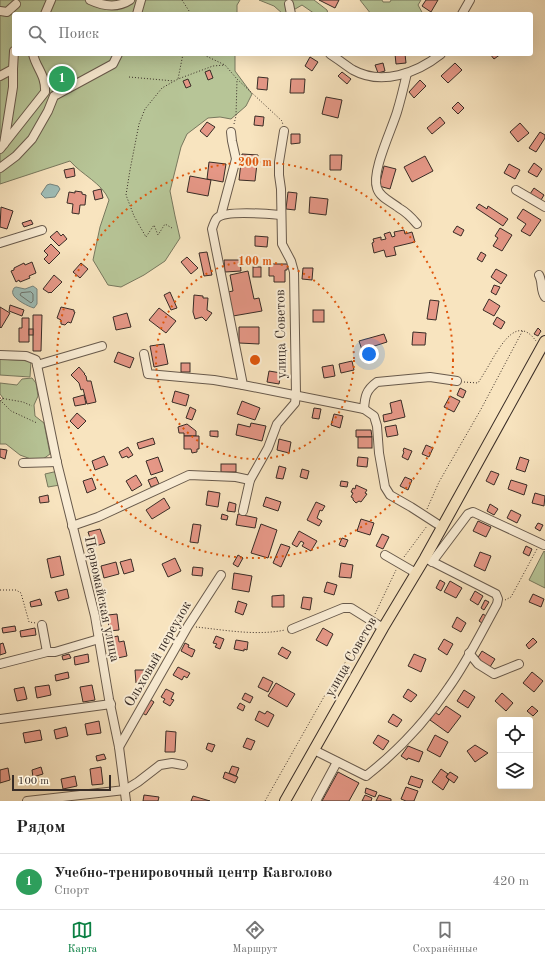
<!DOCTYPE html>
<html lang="ru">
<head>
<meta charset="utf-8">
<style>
  :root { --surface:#fff; --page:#f6f6f6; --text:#222; --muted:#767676; --line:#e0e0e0; --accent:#0b8043 }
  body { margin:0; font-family:"Old Standard TT",serif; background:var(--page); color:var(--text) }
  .controls { position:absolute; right:12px; bottom:12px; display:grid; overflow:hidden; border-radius:4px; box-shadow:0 4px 16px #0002 }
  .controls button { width:36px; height:36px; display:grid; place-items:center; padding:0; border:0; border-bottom:1px solid var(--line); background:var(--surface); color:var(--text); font:20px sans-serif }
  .scale { position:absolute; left:12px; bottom:10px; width:99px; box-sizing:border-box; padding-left:4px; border:2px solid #382c26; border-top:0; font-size:11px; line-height:14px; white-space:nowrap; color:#382c26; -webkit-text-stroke:3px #faedd5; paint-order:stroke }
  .you { position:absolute; left:369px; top:354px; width:14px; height:14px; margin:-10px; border:3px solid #fff; border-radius:50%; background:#1a73e8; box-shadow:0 0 0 6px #1a73e833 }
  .badge { display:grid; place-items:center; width:26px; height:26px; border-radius:50%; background:var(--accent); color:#fff; font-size:13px; font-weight:700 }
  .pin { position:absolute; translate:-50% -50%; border:2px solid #fff; box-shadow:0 1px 4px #0006 }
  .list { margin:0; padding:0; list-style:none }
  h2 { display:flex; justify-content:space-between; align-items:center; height:52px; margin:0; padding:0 16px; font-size:17px }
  h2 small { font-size:13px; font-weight:400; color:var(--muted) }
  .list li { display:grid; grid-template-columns:26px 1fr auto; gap:12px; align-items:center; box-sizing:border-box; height:56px; padding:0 16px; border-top:1px solid var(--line) }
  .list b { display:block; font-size:15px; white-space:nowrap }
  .list p { margin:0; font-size:13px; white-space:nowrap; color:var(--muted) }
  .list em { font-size:13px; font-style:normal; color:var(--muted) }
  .icon { flex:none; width:22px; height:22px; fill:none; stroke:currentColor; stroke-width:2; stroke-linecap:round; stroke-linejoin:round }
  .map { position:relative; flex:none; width:545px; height:801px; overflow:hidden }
  .search { position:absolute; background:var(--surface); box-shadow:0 4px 16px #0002; left:12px; right:12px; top:12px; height:44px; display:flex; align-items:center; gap:10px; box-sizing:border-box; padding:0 14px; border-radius:4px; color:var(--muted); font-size:15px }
  .sheet { height:108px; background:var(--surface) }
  nav { display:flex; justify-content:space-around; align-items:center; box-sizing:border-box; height:56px; border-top:1px solid var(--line); background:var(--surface); font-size:11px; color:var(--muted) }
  nav a { display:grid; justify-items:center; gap:2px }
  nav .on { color:var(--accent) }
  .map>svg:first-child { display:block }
  .green { fill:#b7c597; stroke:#78785e }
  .water { fill:#9fbeb8; stroke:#76847e }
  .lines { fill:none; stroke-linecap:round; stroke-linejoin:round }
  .shore { stroke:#6c756f; stroke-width:1 }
  .building { fill:#e59786; stroke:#382c26 }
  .minor-casing { stroke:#685a4c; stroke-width:10 }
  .major-casing { stroke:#382c26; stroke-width:12 }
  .path { stroke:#382c26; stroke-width:1; stroke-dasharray:1 2; stroke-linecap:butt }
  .minor { stroke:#faedd5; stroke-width:8 }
  .major { stroke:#f8e4bf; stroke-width:10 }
  .ring { fill:none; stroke:#df570d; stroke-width:2; stroke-dasharray:2 4 }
  .labels { text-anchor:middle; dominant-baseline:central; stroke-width:4; stroke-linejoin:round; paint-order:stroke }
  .street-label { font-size:14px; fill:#382c26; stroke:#faedd5 }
  .centre { fill:#df570d; stroke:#faedd5; stroke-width:2 }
  .ring-label { font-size:12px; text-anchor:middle; font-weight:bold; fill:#df570d; stroke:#faedd5; stroke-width:4; stroke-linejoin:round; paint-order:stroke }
</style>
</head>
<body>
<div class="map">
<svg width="545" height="801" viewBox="0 0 545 801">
  <rect width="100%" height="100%" fill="#f8e4bf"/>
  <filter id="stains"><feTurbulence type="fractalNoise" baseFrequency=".005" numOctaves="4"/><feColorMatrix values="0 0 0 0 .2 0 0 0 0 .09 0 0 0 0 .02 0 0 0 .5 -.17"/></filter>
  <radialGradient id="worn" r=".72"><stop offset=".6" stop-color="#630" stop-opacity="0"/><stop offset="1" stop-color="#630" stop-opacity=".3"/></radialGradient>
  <g class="green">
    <path d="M0,0h240l-3,5v9h-223v40h221v17l17,23 -6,12 -15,13 -11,-2 -12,1 -21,16 -6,13 -11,44 5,25 5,22 -15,23 -21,14 -23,12 -13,-2 -15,-25 7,-33 9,-27c-7,-17 -27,-25 -39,-39l-70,23z"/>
    <path d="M259,0h55l13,10 1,4h-13l-13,-9 -12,7 -7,2 -9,-8z"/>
    <path d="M360,0h22l1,2h7l1,-2h30l-3,5 5,9h-52z"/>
    <path d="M0,359l31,2 -1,16 -30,-2z"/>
    <path d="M32,378l4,5 2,13 -4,9 1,11 9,7 6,31 -11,8 -19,-7 -14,-11h-6v-42l3,-4 -3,-4v-11l17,2 5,-6z"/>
    <path d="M58,471l2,14 -12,2 -3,-13z"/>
    <path d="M544,551l1,1v36l-16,-8z"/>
  </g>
  <g class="water">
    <path d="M50,184l8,2 2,3 -5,8 -10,1 -4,-4 6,-9z"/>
    <path d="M33,286l4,3v15l-3,4c-5,-1 -20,-9 -21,-14 -1,-2 0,-4 1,-6l2,-1 9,2z"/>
  </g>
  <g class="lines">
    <path class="shore" d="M31,292l2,2v7l-2,2 -11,-8 1,-2z"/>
  </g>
  <g class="building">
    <path d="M319,0h20l-4,8z"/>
    <path d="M426,0h12l-7,12 -9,-6z"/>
    <path d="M395,54h10l1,9 -10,1z"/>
    <path d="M490,54h11l-7,5z"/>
    <path d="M310,57l8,5 -6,9 -7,-5z"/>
    <path d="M383,63l2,8 -7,2 -3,-8z"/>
    <path d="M455,63l7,7 -14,13 -7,-7z"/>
    <path d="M210,70l3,8 -5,2 -3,-8z"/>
    <path d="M342,72l9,7 -4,5 -9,-8z"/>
    <path d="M258,77l10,1 -1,12 -10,-1z"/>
    <path d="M188,79l3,7 -5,2 -3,-7z"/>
    <path d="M291,79h14l-1,14h-14z"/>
    <path d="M420,80l6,6 -12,12 -5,-6z"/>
    <path d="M326,97l16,3 -4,18 -16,-4z"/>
    <path d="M458,102l6,6 -6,6 -6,-6z"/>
    <path d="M255,116l9,1 -1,9 -9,-1z"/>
    <path d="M440,117l5,6 -13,11 -5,-6z"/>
    <path d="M207,122l8,5 -8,10 -7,-6z"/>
    <path d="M520,123l9,10 -11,9 -8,-10z"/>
    <path d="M540,132l5,3v3l-9,14 -7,-4z"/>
    <path d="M291,134h9v9l-9,1z"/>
    <path d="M242,154l16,1 -3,26 -16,-1z"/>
    <path d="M330,155h12l-1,15h-11z"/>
    <path d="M425,156l8,15 -21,11 -8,-15z"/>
    <path d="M209,162l17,2 -3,18 -16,-3z"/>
    <path d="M534,163l8,6 -5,8 -9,-5z"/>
    <path d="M509,164l11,6 -5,9 -11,-6z"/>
    <path d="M384,166l12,3 -6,20 -11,-3z"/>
    <path d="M74,168l1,8 -9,2 -2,-8z"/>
    <path d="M190,176l21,4 -3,16 -21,-4z"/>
    <path d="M534,188l10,7 -3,5 -11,-6z"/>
    <path d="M101,189l2,9 -8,2 -2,-9z"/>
    <path d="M75,191l7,1v2l4,1 -1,10h-5l-1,9 -7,-1 1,-9 -6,-1 2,-11 6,1z"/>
    <path d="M288,192l9,1 -2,17 -9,-1z"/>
    <path d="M310,197l18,2 -2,16 -17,-2z"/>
    <path d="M479,204l8,5 1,-3 20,13 -5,7 -27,-18z"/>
    <path d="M1,207l12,4 -6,18 -7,-2z"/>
    <path d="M523,209l18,11 -11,16 -9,-5 5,-7 -9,-6z"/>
    <path d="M31,220l2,4 -9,3 -2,-4z"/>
    <path d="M457,226l7,4 -3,6 -8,-4z"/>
    <path d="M500,228l12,7 -10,16 -9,-5 5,-8 -3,-2z"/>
    <path d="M404,230l1,4 7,-2 3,10 -21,5 2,8 -10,2 -2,-7 -10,3 -2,-10 2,-1 -1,-3 8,-2v3l5,-1 -2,-5 6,-2 2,5 3,-1 -1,-4z"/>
    <path d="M57,231l4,5 2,-2 4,5 -8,7 -9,-9z"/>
    <path d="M255,236l13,1 -1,10 -12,-1z"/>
    <path d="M51,244l9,9 -11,11 -5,-5 4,-4 -4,-4z"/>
    <path d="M207,252l5,23 -8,1 -5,-23z"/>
    <path d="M481,252l5,3 -4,7 -5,-3z"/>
    <path d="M187,257l11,11 -7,6 -10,-12z"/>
    <path d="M224,260h16l1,11 -16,1z"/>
    <path d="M32,262l4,11 -7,3 1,2 -10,4 -1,-2 -3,2 -5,-11 3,-1v-2l10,-5 1,2z"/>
    <path d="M81,263l7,6 -8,9 -7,-6z"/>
    <path d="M269,264h19l-1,6h-2v12h-11v-6h-5z"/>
    <rect x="253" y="267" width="8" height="10"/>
    <path d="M303,268h10l-1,12 -10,-1z"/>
    <path d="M496,269l11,6 -6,9 -10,-7z"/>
    <path d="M248,271l6,28 5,-1 3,13 -29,5 -5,-24 5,-1 -3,-16z"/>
    <path d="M54,275l8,7 -11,11 -1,-1 -1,1 -6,-4z"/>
    <path d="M494,285l6,2 -4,8 -5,-3z"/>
    <path d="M170,292l7,16 -6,2 -7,-15z"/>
    <path d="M194,295l9,1v2h5l-1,12 5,3 -6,8 -4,-4 -7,2 -2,-7z"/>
    <path d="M489,299l11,7 -6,10 -11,-6z"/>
    <path d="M430,300l9,1 -3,19 -9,-1z"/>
    <path d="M10,305l14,5 -2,6 -13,-5z"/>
    <path d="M0,307l10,6 -9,15 -1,-1z"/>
    <path d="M61,307l13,3v2h1l-4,11 -3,-1 -3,3 -4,-1v-4l-4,-2z"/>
    <path d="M159,308l17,13 -10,12 -17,-13z"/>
    <rect x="313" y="310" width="11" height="12"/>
    <path d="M127,313l4,14 -15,3 -3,-13z"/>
    <path d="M33,315h9l-1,36h-8z"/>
    <path d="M497,317l8,5 -4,7 -8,-5z"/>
    <path d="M22,318h7v24h-10v-14h3z"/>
    <path d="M239,327h20v17l-20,-1z"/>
    <path d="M538,328l3,3 -3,5 -4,-2z"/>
    <rect x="29" y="329" width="4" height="6"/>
    <path d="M413,332l13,1 -1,12h-13z"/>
    <path d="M384,334l3,8 -25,8 -3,-9z"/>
    <path d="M164,344l4,20 -14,3 -4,-21z"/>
    <path d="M118,352l16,6 -4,10 -16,-6z"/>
    <path d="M352,361l2,9 -13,3 -2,-9z"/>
    <rect x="181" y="363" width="9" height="9"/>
    <path d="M333,365l2,11 -11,2 -2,-11z"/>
    <path d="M79,367l6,7h-1l2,2 1,5h4l5,21 -9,2 -4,-15 -2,1 -2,-7 -8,-8z"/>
    <path d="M269,371l12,2 -2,11 -12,-2z"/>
    <path d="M460,388l6,3 -3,7 -6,-3z"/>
    <path d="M175,391l14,4 -3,11 -14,-4z"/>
    <path d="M84,395l2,9 -11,2 -2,-8z"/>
    <path d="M450,396l10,5 -6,11 -10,-5z"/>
    <path d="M401,400l4,17 -21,5 -1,-7 9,-2 -2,-10z"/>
    <path d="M242,401l18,7 -5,12 -18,-6z"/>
    <path d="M190,407l6,3 -4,10 -6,-2z"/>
    <path d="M314,408l7,1 -2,10 -7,-1z"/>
    <path d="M77,413l9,8 -8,8 -8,-8z"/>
    <path d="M334,414l9,2 -3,12 -9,-3z"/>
    <path d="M251,423l15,3 -4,15 -26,-6 2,-11 12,3z"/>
    <path d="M187,424l9,7v5h-12v-3h-5l-1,-6z"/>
    <path d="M396,425l2,10 -11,2 -2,-10z"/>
    <path d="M356,430h15l1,7h-16z"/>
    <path d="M210,431h8v6l-8,-1z"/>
    <path d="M184,436h15v13h-2v3l-5,1 -1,-4h-7z"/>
    <rect x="358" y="437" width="14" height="11"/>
    <path d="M153,438l2,6 -16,5 -2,-6z"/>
    <path d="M279,439l12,3 -2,11 -12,-3z"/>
    <path d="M426,445l7,3 -4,9 -7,-3z"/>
    <path d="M128,447l5,8 -5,3 -1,-2 -5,2 -3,-6z"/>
    <path d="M404,448l8,3 -4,9 -6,-3 2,-5 -1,-1z"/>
    <path d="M0,449l7,1 -2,9 -5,-2z"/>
    <path d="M104,456l4,9 -13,5 -3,-9z"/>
    <path d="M158,457l5,14 -12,4 -5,-14z"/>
    <path d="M358,457l10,1 -1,9 -10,-1z"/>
    <path d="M520,457l9,3 -4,12 -9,-3z"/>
    <rect x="221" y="464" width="15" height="8"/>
    <path d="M279,466l7,2 -3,11 -7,-1z"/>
    <path d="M302,469l7,2 -2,8 -7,-2z"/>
    <path d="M491,471l8,3 -5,11 -8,-4z"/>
    <path d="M136,475l6,10 -10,6 -6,-10z"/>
    <path d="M156,477l3,7 -8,3 -3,-7z"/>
    <path d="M405,477l7,3 -4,10 -8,-4z"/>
    <path d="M92,478l4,11 -9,4 -4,-12z"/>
    <path d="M511,480l16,5 -3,10 -16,-6z"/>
    <path d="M341,481l7,1 -1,5 -7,-1z"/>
    <path d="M356,485l11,5 -2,3 2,1 -6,8 -2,-1 -3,2 -3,-3v-2l-2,-1 2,-4 -2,-1 2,-4 2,1z"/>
    <path d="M208,491l12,2 -2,14 -12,-2z"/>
    <path d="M535,493l10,3 -1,10 -12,-3z"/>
    <path d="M48,495l1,7 -9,1 -1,-6z"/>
    <path d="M266,497l15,5 -3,9 -15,-5z"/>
    <path d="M164,498l6,10 -18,11 -6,-9z"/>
    <path d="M229,502l7,2 -1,8 -8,-1z"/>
    <path d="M316,502l9,4 -3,5 -2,-1 -3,8 5,3 -3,5 -12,-6z"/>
    <path d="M490,504l8,5 -4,6 -7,-4z"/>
    <path d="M511,510l10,5 -4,8 -10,-5z"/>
    <path d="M222,514l6,2 -1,4 -6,-1z"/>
    <path d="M238,514l19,4 -2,10 -19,-3z"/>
    <path d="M361,519l13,4 -4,12 -13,-4z"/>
    <path d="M478,521l13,6 -5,10 -13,-6z"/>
    <path d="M538,523l5,2 -3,6 -5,-3z"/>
    <path d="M193,524l8,1 -3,18 -8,-1z"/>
    <path d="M261,524l16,6 -9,28 -17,-5z"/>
    <path d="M100,529l5,14 -12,4 -5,-15z"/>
    <path d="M299,531l18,10 -6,10 -9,-5 2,-3 -3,-2 -4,6 -5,-3z"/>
    <path d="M382,534l7,3 -6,12 -7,-3z"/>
    <path d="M342,538l6,2 -3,7 -6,-2z"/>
    <path d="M281,544l9,3 -9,20 -8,-4z"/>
    <path d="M526,546l6,3 -3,7 -6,-3z"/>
    <path d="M480,552l11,4 -6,15 -11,-5z"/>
    <path d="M238,555l5,3 -5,9 -5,-3z"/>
    <path d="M60,556l4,19 -13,3 -4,-19z"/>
    <path d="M94,558l4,6 -5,4 -4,-6z"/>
    <path d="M175,558l6,13 -13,6 -6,-13z"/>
    <path d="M131,559l3,12 -10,3 -4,-12z"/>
    <path d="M116,562l3,12 -15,4 -3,-12z"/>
    <path d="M341,563l12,2 -2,13 -12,-1z"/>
    <path d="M193,567l10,1 -1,8 -10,-1z"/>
    <path d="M234,573l18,3 -3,16 -17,-3z"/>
    <path d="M440,580l5,3 -4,8 -5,-3z"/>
    <path d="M450,581l12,7 -6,10 -12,-6z"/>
    <path d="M327,582l10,3 -3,10 -10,-3z"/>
    <path d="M67,589l2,9 -11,3 -3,-9z"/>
    <path d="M475,591l8,5 -5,9 -8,-5z"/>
    <path d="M533,594l11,5 -3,8 -12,-5z"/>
    <path d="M284,595v12h-12v-11z"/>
    <path d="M303,597l9,1 -2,12 -9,-2z"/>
    <path d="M40,599l2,6 -11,2 -1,-5z"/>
    <path d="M485,600l4,2 -5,8 -3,-2z"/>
    <path d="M238,601l9,3 -4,11 -8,-3z"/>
    <path d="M117,614l2,16 -10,1 -1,-16z"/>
    <path d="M483,614l3,2 -4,7 -3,-2z"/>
    <path d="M457,617l9,6 -5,9 -9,-5z"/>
    <path d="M15,626l1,5 -13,2 -1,-5z"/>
    <path d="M35,628l1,7 -15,2 -1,-6z"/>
    <path d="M323,628l10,6 -6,12 -11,-6z"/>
    <path d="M118,636l1,6 5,-1 3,15 -14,3 -4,-21z"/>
    <path d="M216,636l8,3 -4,10 -5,-2 2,-3 -4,-1z"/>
    <path d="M533,638l4,4 -8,7 -3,-4z"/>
    <path d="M444,639l9,5 -6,11 -9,-6z"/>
    <path d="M236,640l12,2 -1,8 -3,-1v2l-10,-2z"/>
    <path d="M3,643l3,10 -6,2v-11z"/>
    <path d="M185,643l4,2 -1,2 7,3 -3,7 -11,-6z"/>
    <path d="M282,647l9,5 -4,7 -9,-5z"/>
    <path d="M482,651l13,8 -5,8 -13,-8z"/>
    <path d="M69,654l2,4 -8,2 -1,-4z"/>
    <path d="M88,654l1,8 -14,3 -1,-8z"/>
    <path d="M414,654l12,5 -5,13 -13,-6z"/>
    <path d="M178,667l12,6 -3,5 -3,-2 -2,4 -9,-5z"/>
    <path d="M135,670h9v12l-8,1z"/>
    <path d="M68,672l1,6 -13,3 -1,-6z"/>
    <path d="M532,672l11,9 -9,11 -11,-9z"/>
    <path d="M263,677l10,5 -5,10 -10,-5z"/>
    <path d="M276,683l19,11 -8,13 -19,-11z"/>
    <path d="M49,685l2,10 -14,3 -2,-11z"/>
    <path d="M92,685l3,15 -12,2 -3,-15z"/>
    <path d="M24,687l3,12 -10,2 -3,-12z"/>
    <path d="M166,689l8,4 -3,6 3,1 -4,6 -7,-4 2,-3 -4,-2z"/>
    <path d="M408,689l9,6 -6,7 -8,-5z"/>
    <path d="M464,690l11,7 -7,11 -11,-7z"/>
    <path d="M245,693l8,4 -3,6 -8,-4z"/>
    <path d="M502,693l11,10 -7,8 -11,-10z"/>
    <path d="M151,700l3,2 -8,13 -4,-2z"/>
    <path d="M240,703l5,3 -2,5 -6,-3z"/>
    <path d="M446,706l15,10 -13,17 -18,-13 5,-8 4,3z"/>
    <path d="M532,706l6,5 -5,5 -6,-5z"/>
    <path d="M259,711l6,3 2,-3 7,4 -6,12 -13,-7z"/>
    <path d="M393,714l9,6 -5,7 -9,-5z"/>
    <path d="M99,721l2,12 -14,2 -2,-11z"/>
    <path d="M66,727l2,9 -12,3 -2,-9z"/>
    <path d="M40,730l2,10 -17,3 -2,-10z"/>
    <path d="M166,731l10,1 -1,20h-10z"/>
    <path d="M378,735l11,6 -6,9 -10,-7z"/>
    <path d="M435,735l13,7 -8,15 -13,-7z"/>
    <path d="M247,738l8,3 -4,9 -8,-3z"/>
    <path d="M208,743l7,2 -3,7 -6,-3z"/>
    <path d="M475,745l13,8 -13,9 -8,-11z"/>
    <path d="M408,746l15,6 -4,10 -11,-4 -1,2 -6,-4z"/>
    <path d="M104,754l2,5 -9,2 -1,-5z"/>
    <path d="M232,766l7,2 -3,8 -7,-3z"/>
    <path d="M41,767l2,7 -10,3 -1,-7z"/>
    <path d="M101,767l2,17 -11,1 -2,-16z"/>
    <path d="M8,768l2,12 -10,3v-13z"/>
    <path d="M441,769l7,5 -2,3 3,3 -6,10 -11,-8z"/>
    <path d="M225,772l13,5 -3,6 -12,-5z"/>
    <path d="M338,772l21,11 -10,18h-27z"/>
    <path d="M450,772l8,5 -4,6 -8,-6z"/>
    <path d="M75,776l2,10 -14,3 -2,-10z"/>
    <path d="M411,776l12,4 -3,8 -12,-4z"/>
    <path d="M406,787l12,4 -4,10h-8l-5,-2z"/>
    <path d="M366,788l11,4 -2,5 -10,-4z"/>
    <path d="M144,795l15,2 -1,4h-15z"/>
    <path d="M365,795l7,3 -1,3h-9z"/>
    <path d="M379,795l12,4v2h-15z"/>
    <path d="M193,796l17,5h-19z"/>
  </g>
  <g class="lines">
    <defs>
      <g id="minor">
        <path d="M90,0c13,6 28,8 40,0"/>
        <path d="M289,4l2,10"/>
        <path d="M0,11l7,1 9,-8"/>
        <path d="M45,14l6,-14"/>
        <path d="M137,14l4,-14"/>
        <path d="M462,14l8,-14"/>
        <path d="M330,54c8,5 15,11 23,16 29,16 64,3 88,-16"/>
        <path d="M407,73c-3,13 -6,26 -10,39 -5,17 -26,60 -20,76 3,10 15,14 22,20 7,4 13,10 18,16"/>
        <path d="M0,76l13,-7 1,-18"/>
        <path d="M4,144l9,-57v-18"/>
        <path d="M0,149l45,-57c1,-17 -9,-24 -12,-38"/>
        <path d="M0,168l16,-12 16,-17 16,-28 6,-15 59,-32 5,-10"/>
        <path d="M516,190l29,17"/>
        <path d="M221,215l15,-56 -4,-18 -1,-9"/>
        <path d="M281,215c-12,-1 -56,-5 -64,3 -2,2 -4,8 -5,11l31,156 121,24 10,7 3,10 2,27 6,34 5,8 21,12 31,20"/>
        <path d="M0,243l42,-13"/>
        <path d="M539,275c4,7 1,15 6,22"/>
        <path d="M144,354l4,20 66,6 29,5"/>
        <path d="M0,355l26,1 10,4 21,103 38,153 14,83 10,48 7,54"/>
        <path d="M37,365l65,-19"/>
        <path d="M364,409c1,-13 2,-19 13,-27l53,-5 27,4"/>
        <path d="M23,463l34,-1"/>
        <path d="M243,511l7,-31 18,-32 9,-24 18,-21 1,-9 -2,-122 -3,-11 -9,-17 -1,-55 -2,-14v-13l5,-31"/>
        <path d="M72,526l26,-9 91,-42 47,2 14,3"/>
        <path d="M385,555l31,18"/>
        <path d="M432,562l36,-48 5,-2 71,33"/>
        <path d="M42,625l5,27"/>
        <path d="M292,629l51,-21h8l32,20"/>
        <path d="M469,653l9,11 16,10 25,-10"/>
        <path d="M0,664l47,-12h8l44,-13"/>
        <path d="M0,719l111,-15"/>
        <path d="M119,747l69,-121 33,-51"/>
        <path d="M314,750l52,26c32,-25 60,-55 83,-89 18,-25 33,-56 48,-83l1,-5 -2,-5 -71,-36"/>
        <path d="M27,801l98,-11 13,-8 22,-17 12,-2 11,2"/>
        <path d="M316,801l21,-39"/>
      </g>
      <path id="major" d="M285,801l98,-173 42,-70 120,-217"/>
    </defs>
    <use href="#minor" class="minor-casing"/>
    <use href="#major" class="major-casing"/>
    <g class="path">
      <path d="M182,0l9,14"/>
      <path d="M183,54l-5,25 35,-13 12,-1"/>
      <path d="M205,54l1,2 19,9 12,14 45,42 1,4"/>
      <path d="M129,77l45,4"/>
      <path d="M234,124l2,-8 1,-36"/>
      <path d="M172,228l-7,-4 -7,11 -4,-10 -8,12 -12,-21 -8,-21 4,-25 9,-46 6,-15 17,-21 16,-9"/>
      <path d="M464,382l14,1c5,-8 10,-16 15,-25 10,-16 25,-42 43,-17"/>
      <path d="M0,398l23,4 9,4"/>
      <path d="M0,400l11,11 26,12"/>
      <path d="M427,509l12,-27 41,-71 43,-81"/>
      <path d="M404,557l23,-31"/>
      <path d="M0,590h16l5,3 8,29 7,1"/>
      <path d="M505,600l6,-3 26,-48"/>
      <path d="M375,614l21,-44"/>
      <path d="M196,627c29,3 60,9 89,3"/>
      <path d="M265,801l60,-106 42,-68"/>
    </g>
    <use href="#minor" class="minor"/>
    <use href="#major" class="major"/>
  </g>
  <g class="ring">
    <circle cx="255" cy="360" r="99"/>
    <circle cx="255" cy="360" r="198"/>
  </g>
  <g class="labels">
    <g class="street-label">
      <text transform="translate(281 334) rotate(-91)">улица Советов</text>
      <text transform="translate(102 599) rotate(78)">Первомайская улица</text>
      <text transform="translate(158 654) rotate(-60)">Ольховый переулок</text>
      <text transform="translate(351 657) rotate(-60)">улица Советов</text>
    </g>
  </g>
  <circle cx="255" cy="360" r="6" class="centre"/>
  <g class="ring-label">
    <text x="255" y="166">200 m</text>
    <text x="255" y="265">100 m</text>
  </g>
  <rect width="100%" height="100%" filter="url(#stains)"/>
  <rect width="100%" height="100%" fill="url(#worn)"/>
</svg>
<div class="controls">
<button><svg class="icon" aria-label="locate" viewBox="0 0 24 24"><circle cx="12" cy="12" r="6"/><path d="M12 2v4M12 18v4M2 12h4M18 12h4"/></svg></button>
<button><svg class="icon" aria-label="layers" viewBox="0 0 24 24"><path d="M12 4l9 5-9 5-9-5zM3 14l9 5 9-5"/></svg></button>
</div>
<div class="scale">100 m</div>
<div class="you"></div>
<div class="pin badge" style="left:62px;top:79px;background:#2e9e5b">1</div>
<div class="search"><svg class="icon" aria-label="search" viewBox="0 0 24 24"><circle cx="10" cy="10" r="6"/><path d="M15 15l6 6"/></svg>Поиск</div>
</div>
<section class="sheet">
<h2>Рядом<small></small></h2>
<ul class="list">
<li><span class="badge" style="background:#2e9e5b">1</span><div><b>Учебно-тренировочный центр Кавголово</b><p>Спорт</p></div><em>420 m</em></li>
</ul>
</section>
<nav>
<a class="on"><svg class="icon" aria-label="map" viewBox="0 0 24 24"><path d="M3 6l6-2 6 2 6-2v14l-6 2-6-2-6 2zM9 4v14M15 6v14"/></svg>Карта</a>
<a><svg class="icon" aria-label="directions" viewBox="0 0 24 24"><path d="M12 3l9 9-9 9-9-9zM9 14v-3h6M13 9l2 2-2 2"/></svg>Маршрут</a>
<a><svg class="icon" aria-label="saved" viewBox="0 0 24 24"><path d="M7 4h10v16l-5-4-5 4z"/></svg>Сохранённые</a>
</nav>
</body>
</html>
